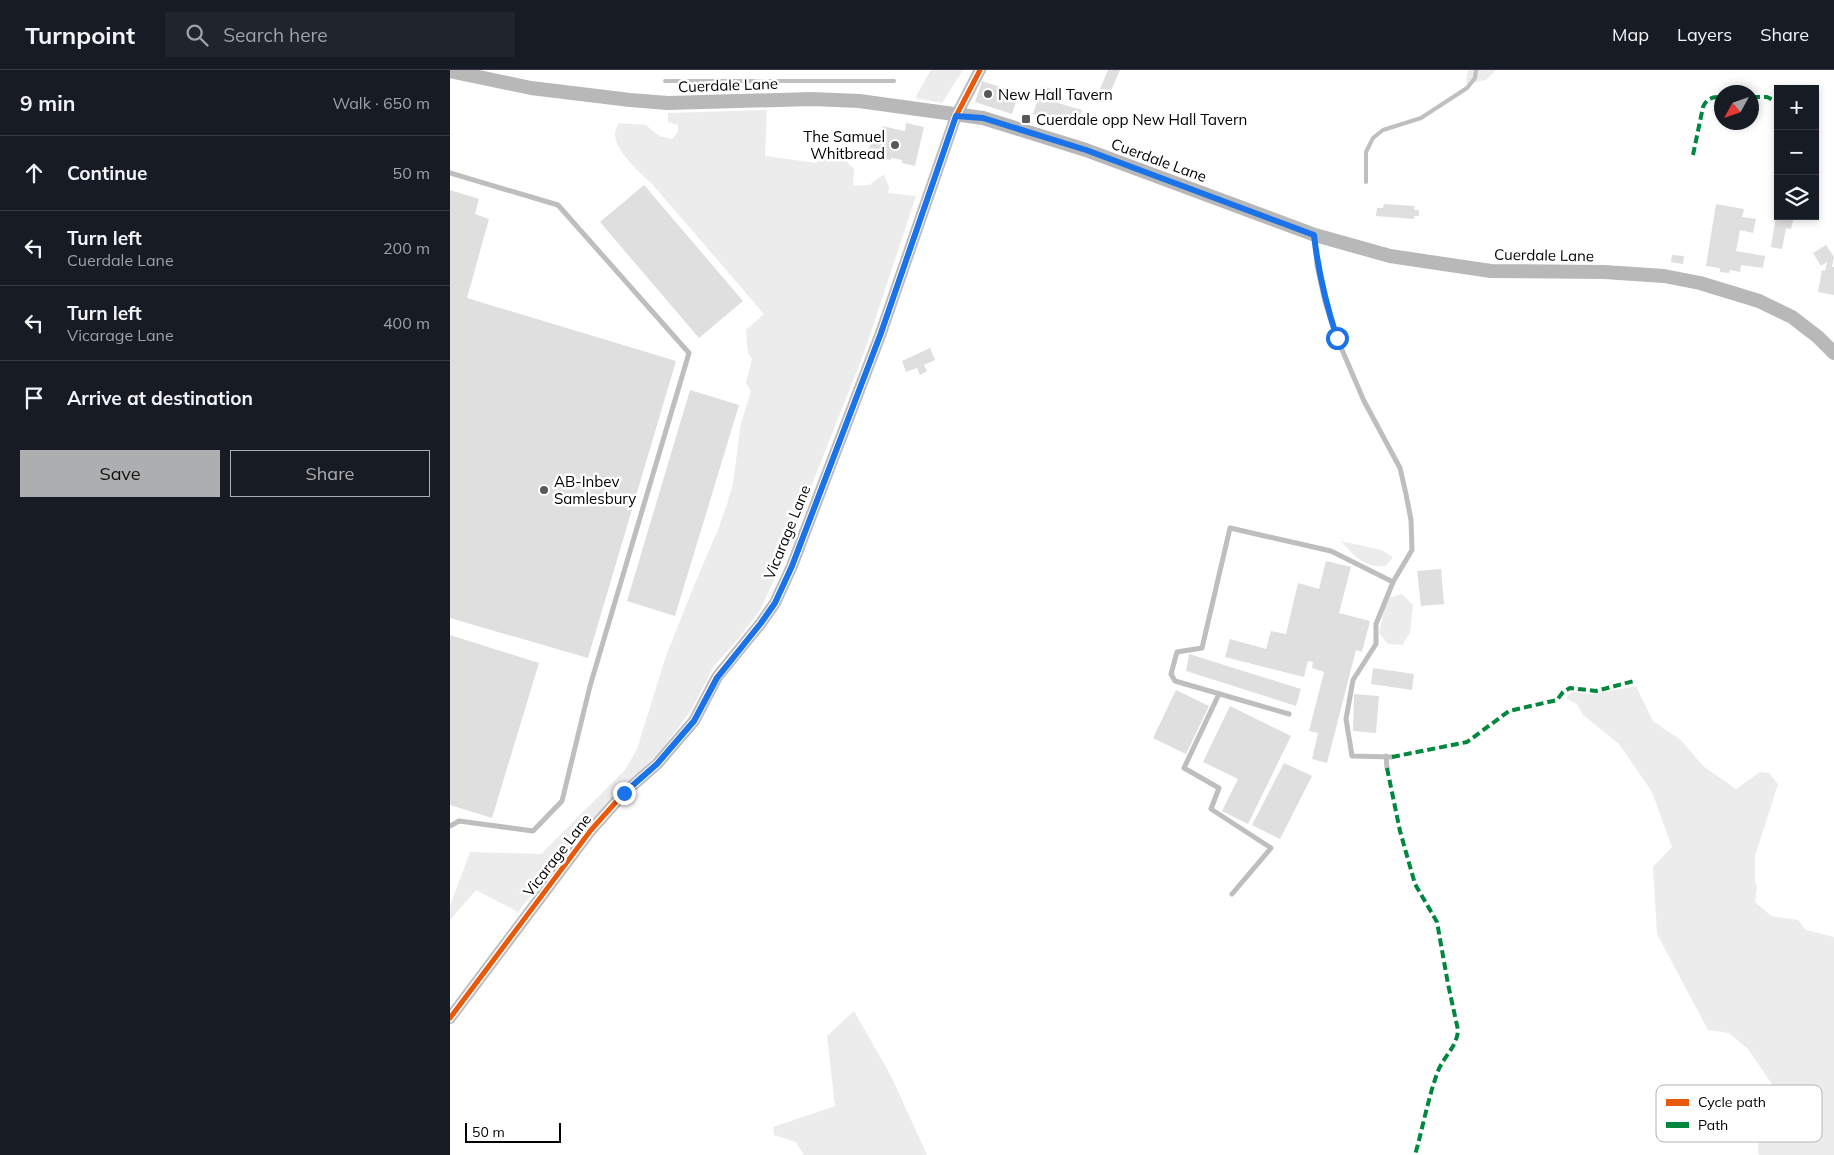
<!DOCTYPE html>
<html lang="en">
<head>
<meta charset="utf-8">
<style>
  :root { --surface:#171b24; --page:#20242c; --text:#f1f3f6; --muted:#9ea1a6; --line:#363941; --accent:#adaeaf }
  body { margin:0; font-family:Mulish,sans-serif; background:var(--page); color:var(--text) }
  .controls { position:absolute; right:15px; top:15px; display:grid; overflow:hidden; border-radius:0px; box-shadow:0 2px 8px #0003 }
  .controls button { width:45px; height:45px; display:grid; place-items:center; padding:0; border:0; border-bottom:1px solid var(--line); background:var(--surface); color:var(--text); font:25px sans-serif }
  .compass { position:absolute; left:1264px; top:15px; width:45px; height:45px; border-radius:50%; background:var(--surface); box-shadow:0 2px 8px #0003; rotate:230deg }
  .scale { position:absolute; left:15px; bottom:12px; width:96px; box-sizing:border-box; padding-left:5px; border:2px solid #000; border-top:0; font-size:14px; line-height:18px; white-space:nowrap; color:#000; -webkit-text-stroke:4px #fff; paint-order:stroke }
  .stop { position:absolute; width:15px; height:15px; margin:-11px; border:4px solid #1a73e8; border-radius:50%; background:#fff }
  .stop.end { background:#1a73e8; border-color:#fff; box-shadow:0 1px 5px #0008 }
  .list { margin:0; padding:0; list-style:none }
  h2 { display:flex; justify-content:space-between; align-items:center; height:65px; margin:0; padding:0 20px; font-size:21px }
  h2 small { font-size:16px; font-weight:400; color:var(--muted) }
  .list li { display:grid; grid-template-columns:32px 1fr auto; gap:15px; align-items:center; box-sizing:border-box; height:75px; padding:0 20px; border-top:1px solid var(--line) }
  .list b { display:block; font-size:19px; white-space:nowrap }
  .list p { margin:0; font-size:16px; white-space:nowrap; color:var(--muted) }
  .list em { font-size:16px; font-style:normal; color:var(--muted) }
  .actions { display:flex; gap:10px; padding:15px 20px }
  .actions a { flex:1; padding:11px 0; border:1px solid var(--accent); border-radius:0px; text-align:center; font-size:18px; color:var(--accent) }
  .actions .main { background:var(--accent); color:#111 }
  .icon { flex:none; width:28px; height:28px; fill:none; stroke:currentColor; stroke-width:2; stroke-linecap:round; stroke-linejoin:round }
  .map { position:relative; flex:none; width:1384px; height:1085px; overflow:hidden }
  header { display:flex; align-items:center; gap:30px; box-sizing:border-box; height:70px; padding:0 25px; background:var(--surface); border-bottom:1px solid var(--line) }
  header strong { font-size:24px }
  nav { display:flex; gap:28px; margin-inline-start:auto; font-size:18px }
  .search { width:350px; height:45px; background:var(--page); display:flex; align-items:center; gap:12px; box-sizing:border-box; padding:0 18px; border-radius:0px; color:var(--muted); font-size:19px }
  main { display:flex }
  aside { flex:1; background:var(--surface) }
  .map>svg:first-child { display:block }
  .green { fill:#ececec }
  .lines { fill:none; stroke-linecap:round; stroke-linejoin:round }
  .stream { stroke:#bfbfbf; stroke-width:4 }
  .building { fill:#dfdfdf }
  .service { stroke:#bebebe; stroke-width:5 }
  .tertiary { stroke:#bebebe; stroke-width:12 }
  .secondary { stroke:#b8b8b8; stroke-width:14 }
  .quiet { stroke:#00873e; stroke-width:4; stroke-dasharray:8 4; stroke-linecap:butt }
  .cycleway-casing { stroke:#fff; stroke-width:8 }
  .cycleway { stroke:#e8590c; stroke-width:5 }
  .route { stroke:#1a73e8; stroke-width:6 }
  .poi-dot { fill:#595959; stroke:#fff; stroke-width:2 }
  .labels { text-anchor:middle; dominant-baseline:central; stroke-width:5; stroke-linejoin:round; paint-order:stroke }
  .street-label { font-size:15px; fill:#000; stroke:#fff }
  .poi-label { font-size:15px; fill:#000; stroke:#fff; text-anchor:start }
  .key { fill:#fff; stroke:#b2b2b2; stroke-width:1 }
  .key-label { font-size:14px; fill:#000 }
</style>
</head>
<body>
<header>
<strong>Turnpoint</strong>
<div class="search"><svg class="icon" aria-label="search" viewBox="0 0 24 24"><circle cx="10" cy="10" r="6"/><path d="M15 15l6 6"/></svg>Search here</div>
<nav><a>Map</a><a>Layers</a><a>Share</a></nav>
</header>
<main>
<aside>
<h2>9 min<small>Walk · 650 m</small></h2>
<ul class="list">
<li><svg class="icon" aria-label="ahead" viewBox="0 0 24 24"><path d="M12 20V5M6 11l6-6 6 6"/></svg><div><b>Continue</b></div><em>50 m</em></li>
<li><svg class="icon" aria-label="left" viewBox="0 0 24 24"><path d="M17 20v-9H6M10 6l-5 5 5 5"/></svg><div><b>Turn left</b><p>Cuerdale Lane</p></div><em>200 m</em></li>
<li><svg class="icon" aria-label="left" viewBox="0 0 24 24"><path d="M17 20v-9H6M10 6l-5 5 5 5"/></svg><div><b>Turn left</b><p>Vicarage Lane</p></div><em>400 m</em></li>
<li><svg class="icon" aria-label="arrive" viewBox="0 0 24 24"><path d="M6 21V4h12l-3 4 3 4H6"/></svg><div><b>Arrive at destination</b></div></li>
</ul>
<div class="actions"><a class="main">Save</a><a>Share</a></div>
</aside>
<div class="map">
<svg width="1384" height="1085" viewBox="0 0 1384 1085">
  <rect width="100%" height="100%" fill="#fff"/>
  <g class="green">
    <path d="M481,0h32l-21,33 -27,-5z"/>
    <path d="M1018,0h28l-10,10 -20,4z"/>
    <path d="M317,40l-2,46 51,7 12,-9 13,2 13,13 -1,17 16,-1 15,-11 5,13 -1,6 28,3 -51,154 -87,221 -18,39 -21,28 -25,28 -24,46 -28,37 -82,84 -62,79 -42,-22 -26,30v-14l20,-54 71,2 84,-84 12,-21 29,-93 29,-73 23,-53 9,-26 6,-21 8,-60 10,-32 -5,-8 6,-24 -4,-6 -2,-23 18,-16 -112,-130c-12,-11 -37,-33 -37,-50 0,-4 2,-8 4,-11l27,2 13,11 13,3 6,-7v-7l-10,-3v-9z"/>
    <path d="M891,471l40,9 12,7 -7,9c-22,2 -32,-10 -45,-25z"/>
    <path d="M952,524l11,11 -3,28 -8,12 -14,-1 -9,-11 8,-35z"/>
    <path d="M1186,616l17,35 28,19 22,26 33,23 24,-17 9,1 9,11 -23,72v26l2,5 -2,15 16,14 27,4 8,10 28,7v218h-74l-2,-2 1,-31 17,-32 -28,-41 -19,-16 -21,-3 -51,-96 -4,-67 19,-20 -20,-55 -33,-48 -36,-29 -6,-11 -10,-5 1,-4 5,-3 19,2z"/>
    <path d="M404,941l37,65 36,79h-123l-8,-13 -22,-7 -1,-8 62,-21 -8,-70z"/>
  </g>
  <g class="lines">
    <g class="stream">
      <path d="M215,11h229"/>
      <path d="M916,112v-30l7,-14 10,-8 38,-12 46,-30 8,-10 1,-8"/>
    </g>
  </g>
  <g class="building">
    <path d="M658,0h12l-10,23 -10,-4z"/>
    <path d="M532,11l37,12 -7,21 -37,-12z"/>
    <path d="M592,16l20,6 -4,11 24,7 -6,18 -43,-14z"/>
    <path d="M456,53l18,4 -9,39 -13,-3v-3l-11,-2v2l-11,-2v-3l-12,-3 4,-15 7,2 3,-13 23,5z"/>
    <path d="M194,115l99,116 -44,37 -99,-116z"/>
    <path d="M0,120l29,9 -4,15 14,5 -22,79 209,63 -88,297 -138,-40z"/>
    <path d="M934,134l31,2 -1,4h5v6h-5v3l-38,-3 1,-8h6z"/>
    <path d="M1266,134l28,5 -2,8 14,2 -3,14 -13,-3 -4,21 29,5 -2,12 -22,-3 -1,7 -10,-2 -1,3 -9,-1v-4l-14,-2z"/>
    <path d="M1326,146l18,1 -3,12 -5,-1 -4,21 -11,-2z"/>
    <path d="M1376,175l8,12 -2,10h2v28l-16,-3 4,-22 3,1 2,-9 -6,4 -8,-13z"/>
    <path d="M1222,185l12,1 -1,8 -12,-2z"/>
    <path d="M480,278l5,12 -11,5 3,6 -7,4 -3,-7 -11,4 -4,-11z"/>
    <path d="M240,320l49,15 -64,211 -48,-15z"/>
    <path d="M876,491l25,6 -12,46 31,8 -8,31 -6,-2 -29,113 -15,-4 6,-26 -9,-2 15,-59 -12,-4 1,-6 -5,-1 -4,16 -79,-20 5,-18 36,10 5,-18 15,3 12,-51 21,6z"/>
    <path d="M991,499l3,35 -23,2 -4,-35z"/>
    <path d="M0,565l89,28 -47,155 -42,-13z"/>
    <path d="M739,584l112,35 -5,17 -110,-35z"/>
    <path d="M923,598l41,6 -2,16 -41,-6z"/>
    <path d="M726,620l33,16 -23,48 -33,-16z"/>
    <path d="M904,624l25,2 -3,37 -23,-2z"/>
    <path d="M780,636l61,30 -43,88 -26,-13 16,-32 -35,-17z"/>
    <path d="M834,693l28,13 -32,63 -28,-14z"/>
  </g>
  <g class="lines">
    <g class="service">
      <path d="M0,103l108,32 131,148 -99,333 -28,115 -29,30 -74,-10 -9,5"/>
      <path d="M769,624l-35,74 35,20 -8,21 60,39 -39,46"/>
      <path d="M839,644l-114,-33 -4,-7 6,-22 25,-4 28,-120 101,23 62,31 19,-32 -1,-30 -5,-26 -6,-26 -36,-67 -27,-63 -12,-36 -8,-37 -2,-29"/>
      <path d="M936,686l1,12"/>
      <path d="M942,687l-40,-1 -6,-37 7,-39 23,-36v-20l17,-42"/>
    </g>
    <path class="tertiary" d="M0,948l141,-188 33,-37 33,-29 37,-43 23,-44 44,-54 14,-20 17,-37 89,-233 75,-217 24,-46"/>
    <path class="secondary" d="M0,1l81,17 99,12 38,3 144,-4 47,2 124,17 103,32 229,85 75,21 101,15 113,1 60,4 36,7 59,18 33,16 26,20 16,16"/>
    <g class="quiet">
      <path d="M1302,27h15l11,5"/>
      <path d="M1243,85l10,-48c4,-9 9,-10 19,-10"/>
      <path d="M942,687l75,-15 42,-31 48,-11 6,-8 7,-4 26,3 38,-10"/>
      <path d="M937,698l13,63 15,53 22,38 11,62 10,46c-1,17 -14,26 -20,41 -10,27 -15,56 -23,84"/>
    </g>
    <defs>
      <path id="cycleway" d="M0,948l141,-188 33,-37 33,-29 37,-43 23,-44 44,-54 14,-20 17,-37 89,-233 75,-217 24,-46"/>
    </defs>
    <use href="#cycleway" class="cycleway-casing"/>
    <use href="#cycleway" class="cycleway"/>
  </g>
  <g class="lines">
    <path class="route" d="M174,723l33,-29 37,-43 23,-43 44,-55 14,-20 17,-37 89,-233 75,-217 27,2 103,32 228,85c4,36 12,69 23,103"/>
  </g>
  <g class="poi-dot">
    <circle cx="538" cy="24" r="5"/>
    <rect x="571" y="44" width="10" height="10" rx="2.5"/>
    <circle cx="445" cy="75" r="5"/>
    <circle cx="94" cy="420" r="5"/>
  </g>
  <g class="labels">
    <g class="street-label">
      <text transform="translate(278 15) rotate(-2)">Cuerdale Lane</text>
      <text transform="translate(709 90) rotate(20)">Cuerdale Lane</text>
      <text transform="translate(1094 185) rotate(1)">Cuerdale Lane</text>
      <text transform="translate(337 462) rotate(-68)">Vicarage Lane</text>
      <text transform="translate(107 785) rotate(-52)">Vicarage Lane</text>
    </g>
    <g class="poi-label">
      <text x="548" y="24">New Hall Tavern</text>
      <text x="586" y="49">Cuerdale opp New Hall Tavern</text>
      <text x="435" y="66" text-anchor="end">The Samuel<tspan x="435" dy="17">Whitbread</tspan></text>
      <text x="104" y="411">AB-Inbev<tspan x="104" dy="17">Samlesbury</tspan></text>
    </g>
  </g>
  <rect x="1206" y="1015" width="166" height="57" rx="8" class="key"/>
  <rect x="1216" y="1029" width="23" height="7" fill="#e8590c"/>
  <rect x="1216" y="1052" width="23" height="6" fill="#00873e"/>
  <g class="key-label">
    <text x="1248" y="1037">Cycle path</text>
    <text x="1248" y="1060">Path</text>
  </g>
</svg>
<div class="controls">
<button>+</button>
<button>−</button>
<button><svg class="icon" aria-label="layers" viewBox="0 0 24 24"><path d="M12 4l9 5-9 5-9-5zM3 14l9 5 9-5"/></svg></button>
</div>
<svg class="compass" viewBox="-18 -18 36 36"><path d="M0-13l5 13h-10z" fill="#e53935"/><path d="M0 13l5-13h-10z" fill="#9ea1a6"/></svg>
<div class="scale">50 m</div>
<div class="stop" style="left:887px;top:268px"></div>
<div class="stop end" style="left:174px;top:723px"></div>
</div>
</main>
</body>
</html>
